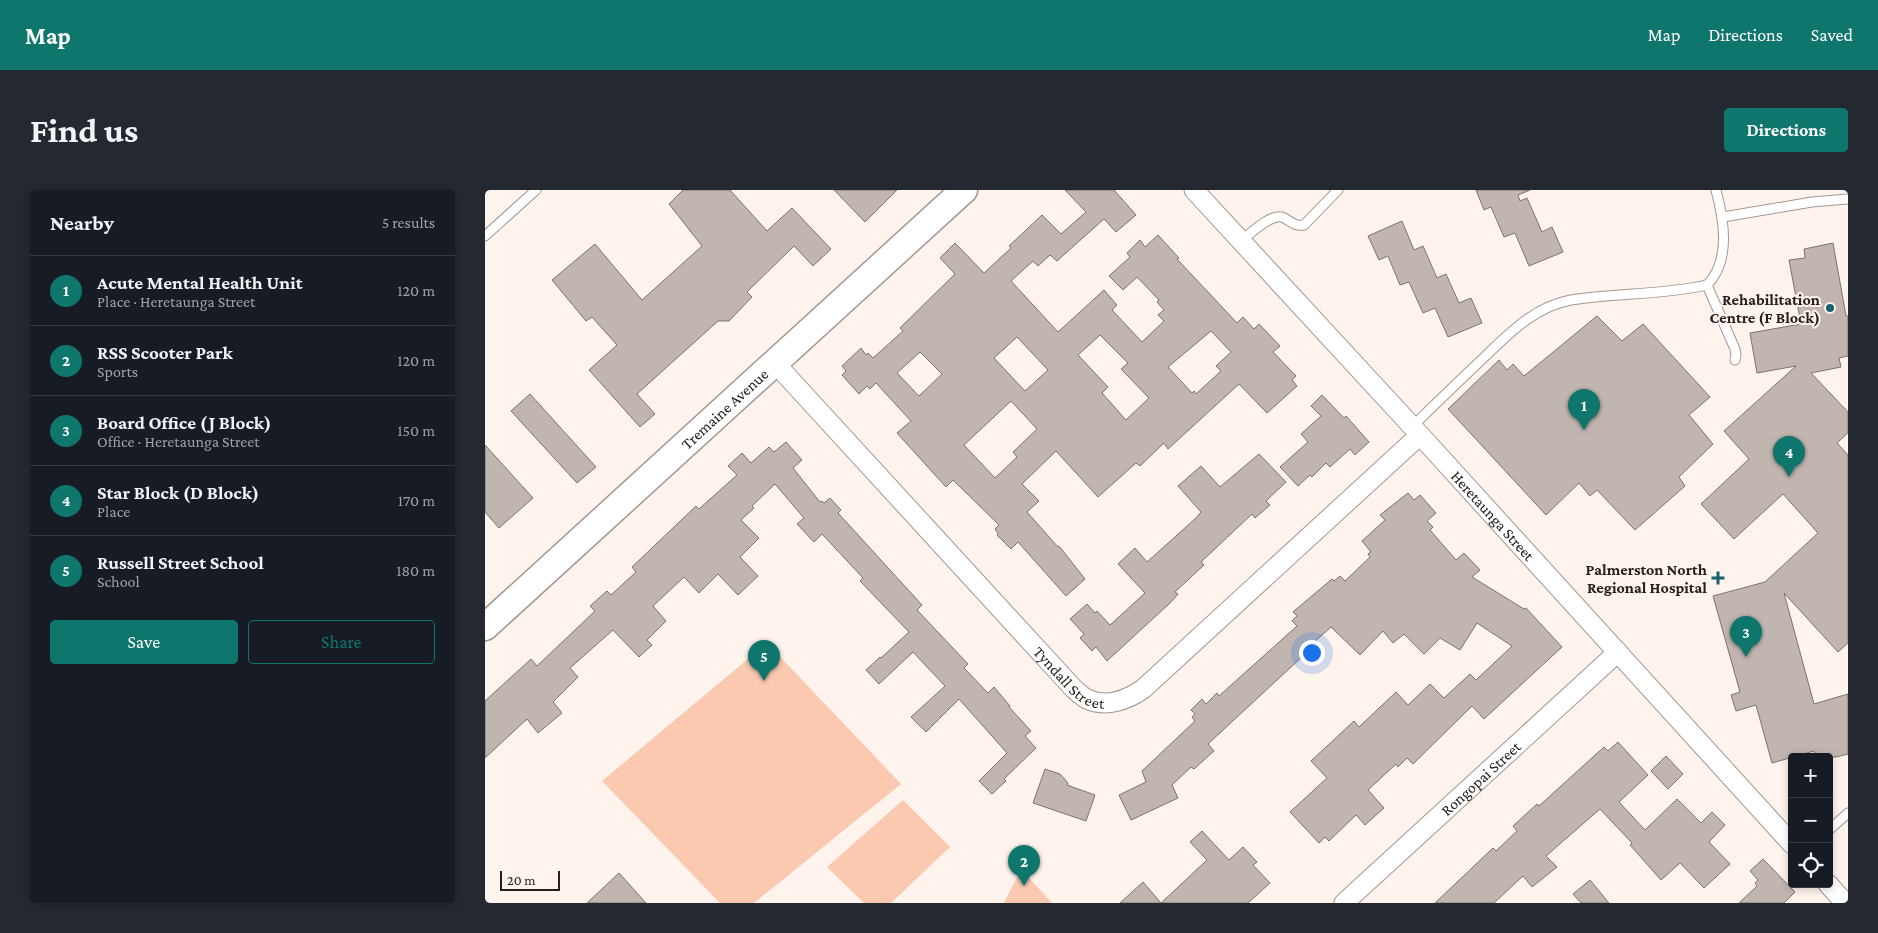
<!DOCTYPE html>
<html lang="en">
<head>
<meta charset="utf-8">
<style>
  :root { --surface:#171b24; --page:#242831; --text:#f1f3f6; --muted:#9ea1a6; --line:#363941; --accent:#0f766e }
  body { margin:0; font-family:"Crimson Pro",serif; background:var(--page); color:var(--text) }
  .controls { position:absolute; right:15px; bottom:15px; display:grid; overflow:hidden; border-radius:5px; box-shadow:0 2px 8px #0003 }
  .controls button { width:45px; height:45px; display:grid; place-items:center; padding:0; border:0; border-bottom:1px solid var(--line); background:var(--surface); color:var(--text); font:25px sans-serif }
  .scale { position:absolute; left:15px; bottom:12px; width:60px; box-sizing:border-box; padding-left:5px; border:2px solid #25201e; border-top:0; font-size:14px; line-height:18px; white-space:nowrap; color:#25201e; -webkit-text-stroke:4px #fff3ed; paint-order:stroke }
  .you { position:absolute; left:826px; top:462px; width:18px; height:18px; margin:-12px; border:4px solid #fff; border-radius:50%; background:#1a73e8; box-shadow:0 0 0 8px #1a73e833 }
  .badge { display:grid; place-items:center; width:32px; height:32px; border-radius:50%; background:var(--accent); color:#fff; font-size:16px; font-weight:700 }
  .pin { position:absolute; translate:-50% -41px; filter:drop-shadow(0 1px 2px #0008) }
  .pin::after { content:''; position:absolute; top:26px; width:18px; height:15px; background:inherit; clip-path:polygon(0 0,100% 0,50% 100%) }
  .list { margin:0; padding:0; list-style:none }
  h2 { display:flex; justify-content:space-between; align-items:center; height:65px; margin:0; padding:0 20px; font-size:21px }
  h2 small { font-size:16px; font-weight:400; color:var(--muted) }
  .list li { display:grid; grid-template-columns:32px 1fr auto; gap:15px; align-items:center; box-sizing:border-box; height:70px; padding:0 20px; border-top:1px solid var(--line) }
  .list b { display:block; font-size:19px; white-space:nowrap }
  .list p { margin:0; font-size:16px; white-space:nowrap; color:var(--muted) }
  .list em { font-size:16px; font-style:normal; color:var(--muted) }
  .actions { display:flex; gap:10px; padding:15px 20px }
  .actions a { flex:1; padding:11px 0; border:1px solid var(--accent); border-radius:5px; text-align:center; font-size:18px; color:var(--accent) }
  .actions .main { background:var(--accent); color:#fff }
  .icon { flex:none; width:28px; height:28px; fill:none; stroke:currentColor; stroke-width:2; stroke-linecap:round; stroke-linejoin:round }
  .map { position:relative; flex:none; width:1363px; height:713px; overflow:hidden; border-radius:5px }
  header { display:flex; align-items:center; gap:30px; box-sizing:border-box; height:70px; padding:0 25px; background:var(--accent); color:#fff }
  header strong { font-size:24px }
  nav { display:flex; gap:28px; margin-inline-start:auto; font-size:18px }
  .intro { display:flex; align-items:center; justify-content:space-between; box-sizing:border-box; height:120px; padding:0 30px }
  h1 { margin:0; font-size:35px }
  .button { padding:12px 22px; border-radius:5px; background:var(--accent); color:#fff; font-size:18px; font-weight:700 }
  main { display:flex; gap:30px; padding:0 30px }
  aside { flex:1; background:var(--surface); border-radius:5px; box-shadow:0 2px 8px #0003 }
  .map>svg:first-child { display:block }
  .green { fill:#fbc9b0 }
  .building { fill:#c1b5b0; stroke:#7d726d; fill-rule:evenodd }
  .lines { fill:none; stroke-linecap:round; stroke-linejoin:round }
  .lane-casing { stroke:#a29792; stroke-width:11 }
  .street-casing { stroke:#a29792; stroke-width:21 }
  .secondary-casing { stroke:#a29792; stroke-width:29 }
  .lane { stroke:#fff; stroke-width:9 }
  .street { stroke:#fff; stroke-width:19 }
  .secondary { stroke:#fff; stroke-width:26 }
  .poi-dot { fill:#16636d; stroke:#fff3ed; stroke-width:2 }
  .labels { text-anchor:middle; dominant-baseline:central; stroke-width:4; stroke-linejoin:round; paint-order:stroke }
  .poi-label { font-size:16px; font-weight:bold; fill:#25201e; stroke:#fff3ed; text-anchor:end }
  .street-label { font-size:16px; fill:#25201e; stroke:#fff3ed }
</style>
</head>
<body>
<header>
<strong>Map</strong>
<nav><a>Map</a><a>Directions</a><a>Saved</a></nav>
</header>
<div class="intro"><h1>Find us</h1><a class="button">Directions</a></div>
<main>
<aside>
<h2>Nearby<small>5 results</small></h2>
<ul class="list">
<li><span class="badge">1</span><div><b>Acute Mental Health Unit</b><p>Place · Heretaunga Street</p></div><em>120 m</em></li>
<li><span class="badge">2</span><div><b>RSS Scooter Park</b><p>Sports</p></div><em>120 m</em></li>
<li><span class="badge">3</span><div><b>Board Office (J Block)</b><p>Office · Heretaunga Street</p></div><em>150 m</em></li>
<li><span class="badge">4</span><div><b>Star Block (D Block)</b><p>Place</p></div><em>170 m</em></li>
<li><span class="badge">5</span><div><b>Russell Street School</b><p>School</p></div><em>180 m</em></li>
</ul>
<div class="actions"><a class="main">Save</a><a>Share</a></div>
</aside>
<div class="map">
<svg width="1363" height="713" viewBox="0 0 1363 713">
  <rect width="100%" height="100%" fill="#fff3ed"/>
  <g class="green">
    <path d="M282,453l134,141 -147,119h-34l-118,-122z"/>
    <path d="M418,610l47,47 -59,56h-27l-37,-36z"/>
    <path d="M536,679l31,34h-48z"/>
  </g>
  <g class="building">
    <path d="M198,0h47l37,41 25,-23 39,41 -18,17 -19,-20 -47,46 5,5 -23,24h-11l-81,73 18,20 -15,13 -51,-57 28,-25 -25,-28 -6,4 -34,-41 43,-36 47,56 60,-54 -33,-42z"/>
    <path d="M349,0h63l-32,32z"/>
    <path d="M580,0h49l22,25 -20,17 -12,-13 -47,42 -7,-6 -12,11 -5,-5 -22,20 47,51 46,-42 13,15 -5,5 30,32 22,-21 -6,-6 6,-5 -7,-8 2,-2 -22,-23 -14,13 -14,-14 21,-19 -3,-4 13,-13 5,7 13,-12 21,23 -2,1 60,64 6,-6 11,12 5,-5 21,22 -7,6 23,24 -4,4 5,6 -30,27 -28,-29 -71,65 -4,-6 -24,23 -4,-3 -38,34 -42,-46 -34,33 17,17 -12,11 31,35 1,-1 26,33 -19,17 -48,-54 -7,7 -14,-14 1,-2 -3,-4 4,-4 -46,-45 -7,7 -49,-54 14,-12 -35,-38 -6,6 -3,-3 -8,8 -17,-19 4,-4 -4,-5 19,-18 5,7 2,-2 5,5 30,-27 -3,-3 55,-54 -15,-16 15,-15 29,30 27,-25 -2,-2 33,-31 19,19 25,-22zM726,141l20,21 -15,14 5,5 -25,23 -2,-3 -2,2 -24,-26zM615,145l28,28 -7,6 28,29 -23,22 -24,-27 6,-6 -30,-32zM532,147l31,33 -23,21 -31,-33zM435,162l22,22 -23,22 -22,-23zM526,211l26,28 -24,23 4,5 -22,21 -31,-33z"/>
    <path d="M991,0h54l-12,5 2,6 7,-3 15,34 10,-5 11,25 -34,14 -14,-33 -11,4 -13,-30 -7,3z"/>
    <path d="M917,31l12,29 9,-4 14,32 9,-4 13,29 12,-5 11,25 -34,14 -13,-29 -12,5 -14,-31 -9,3 -12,-29 -9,4 -11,-24z"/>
    <path d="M1348,53l13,73h2v40l-9,2 2,9 -30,6 37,39v21l-11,10 11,12v188l-10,9 -54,-59 30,111 34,-10v60l-12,3h-21l-1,-6 -42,12 -16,-58 -20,6 -5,-16 9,-3 -27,-96 52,-14 53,-49 -35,-39 -49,45 -33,-35 48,-45 -25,-28 72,-65 -39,7 -7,-40 51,-9 -12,-64 16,-2 -1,-9z"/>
    <path d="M1112,126l25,25 21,-17 67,73 -21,18 24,29 -34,33 6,9 -50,44 -38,-40 -7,6 -11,-13 -33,32 -98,-106 51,-49 8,10 6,-6 11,12z"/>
    <path d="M45,204l66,73 -19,16 -66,-72z"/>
    <path d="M837,205l22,23 2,-2 23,26 -14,13 -5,-6 -20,18 -4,-4 -14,14 -2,-2 -12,11 -18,-19 28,-25 -7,-8 20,-18 -10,-10z"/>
    <path d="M301,252l16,18 -9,8 27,34 2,-1 2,2 6,-5 11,12 -3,3 84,92 -5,5 51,54 -4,4 24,25 6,-6 16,19 -1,1 22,24 -6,5 11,12 -32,31 2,2 -14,13 -13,-13 28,-28 -48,-54 -33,33 -15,-15 34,-31 -32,-34 -34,32 -13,-14 14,-13 1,1 28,-26 -49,-51 3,-3 -41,-44 -8,8 -17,-18 7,-6 -29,-34 -23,22 2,2 -13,12 18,18 -19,19 18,19 -20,19 -20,-21 -19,19 -15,-16 -31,29 13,15 -19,19 5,5 -13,12 -26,-27 -43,38 8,9 -25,25 9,11 -24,20 -11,-14 -42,39v-57l46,-42 6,7 58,-55 -5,-5 17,-15 4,4 25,-23 -4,-5 64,-61 3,3 38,-34 -9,-9 14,-13 9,10 18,-16 5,5z"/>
    <path d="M0,255l48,53 -34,30 -14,-16z"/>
    <path d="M774,264l27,28 -20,19 4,4 -15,13 -3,-4 -51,48 3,3 -29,27 3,2 -8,9 -63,58 -11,-14 -4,4 -12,-13 4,-4 -14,-15 17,-15 8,9 2,-2 13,14 35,-32 -27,-29 17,-16 12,14 49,-44 5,-6 -23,-26 23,-20 19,21z"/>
    <path d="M923,303l6,7 6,-5 16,18 -9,8 6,6 -3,3 26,30 8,-7 16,17 -8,7 52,32 2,-1 36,39 -78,72 -12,-13 -59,58 -6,-6 -9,9 -2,-3 -28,26 16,18 -19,17 -9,-10 -27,26 -4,-4 -6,6 -29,-31 37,-34 -16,-17 43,-40 5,6 37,-35 12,13 22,-21 14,14 26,-24 6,6 36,-34 -35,-23 -17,27 -20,-12 -16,16 -20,-20 -11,9 -10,-12 -23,24 -29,-28 -29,26 2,2 -96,89 6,7 -20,18 -3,-2 -19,18 6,13 -47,22 -12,-25 27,-13 -4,-11 53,-50 -3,-4 3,-3 -4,-4 11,-11 4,5 11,-11 2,3 78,-70 -5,-5 5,-5 -4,-4 39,-33 2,2 6,-5 5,5 25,-24 -2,-3 3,-2 -9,-11 23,-21 -5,-5z"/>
    <path d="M1133,552l30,33 -29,27 26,28 32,-31 24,24 11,-11 13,13 -16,17 21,22 -26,24 -24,-25 -19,17 -31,-35 2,-2 -32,-34 -54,47 11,11 -25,20 -9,-11 -29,27h-59l58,-55 3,3 21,-20 -4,-5 24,-22 2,2 65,-59 4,4z"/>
    <path d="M1181,566l17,18 -15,15 -17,-18z"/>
    <path d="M560,579l15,5 8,9 -1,2 28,10 -9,26 -53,-18z"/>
    <path d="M717,641l27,29 14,-13 14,15 -4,3 17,18 -22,20h-87l46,-43 -17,-18z"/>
    <path d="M1278,669l32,33 -11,11h-45l18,-17 -2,-3 3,-3 -8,-9z"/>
    <path d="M134,683l27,30h-59z"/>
    <path d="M1105,690l19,23h-28l-8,-9z"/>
    <path d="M658,692l18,21h-41z"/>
  </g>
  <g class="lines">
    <defs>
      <g id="lane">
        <path d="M1231,0c8,30 15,71 -9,95l28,64 1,6 -1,5"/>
        <path d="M1238,27l89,-15 36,-3"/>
        <path d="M0,46l51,-46"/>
        <path d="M756,51c9,-7 29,-27 41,-24 8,3 12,10 22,8l34,-35"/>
        <path d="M927,237c21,-21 42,-41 63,-61 28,-26 56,-59 96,-66 45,-7 91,-5 136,-15"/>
        <path d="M1344,640l19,-17"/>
      </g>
      <g id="street">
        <path id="s1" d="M709,0l226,245 372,409"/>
        <path id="s2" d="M290,173l299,326c4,3 9,8 13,10 19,9 40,1 56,-10l277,-254"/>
        <path d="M1343,694l17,19"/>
        <path id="s3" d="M859,713l274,-251"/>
      </g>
      <g id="secondary">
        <path id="s4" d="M0,437l479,-437"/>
      </g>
    </defs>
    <use href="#lane" class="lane-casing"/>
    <use href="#street" class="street-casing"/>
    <use href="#secondary" class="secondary-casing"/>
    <use href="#lane" class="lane"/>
    <use href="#street" class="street"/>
    <use href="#secondary" class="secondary"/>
  </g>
  <g class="poi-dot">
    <circle cx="1345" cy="118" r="5"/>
    <path d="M1230.5 380.5h5v5h5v5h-5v5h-5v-5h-5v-5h5z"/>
  </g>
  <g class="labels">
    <g class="poi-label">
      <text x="1335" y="109">Rehabilitation<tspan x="1335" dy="18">Centre (F Block)</tspan></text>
      <text x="1222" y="379">Palmerston North<tspan x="1222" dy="18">Regional Hospital</tspan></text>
    </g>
    <g class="street-label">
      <text stroke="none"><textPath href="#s4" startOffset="324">Tremaine Avenue</textPath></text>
      <text stroke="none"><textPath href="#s1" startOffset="442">Heretaunga Street</textPath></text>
      <text stroke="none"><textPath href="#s2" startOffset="432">Tyndall Street</textPath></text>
      <text stroke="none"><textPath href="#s3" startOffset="185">Rongopai Street</textPath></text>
    </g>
  </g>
</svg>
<div class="controls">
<button>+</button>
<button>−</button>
<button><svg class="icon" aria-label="locate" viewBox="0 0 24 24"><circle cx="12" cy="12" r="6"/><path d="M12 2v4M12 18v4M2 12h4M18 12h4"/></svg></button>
</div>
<div class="scale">20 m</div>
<div class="you"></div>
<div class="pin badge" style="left:1099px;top:240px">1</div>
<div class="pin badge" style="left:539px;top:696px">2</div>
<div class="pin badge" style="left:1261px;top:467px">3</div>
<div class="pin badge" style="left:1304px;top:287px">4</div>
<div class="pin badge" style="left:279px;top:491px">5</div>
</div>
</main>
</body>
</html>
